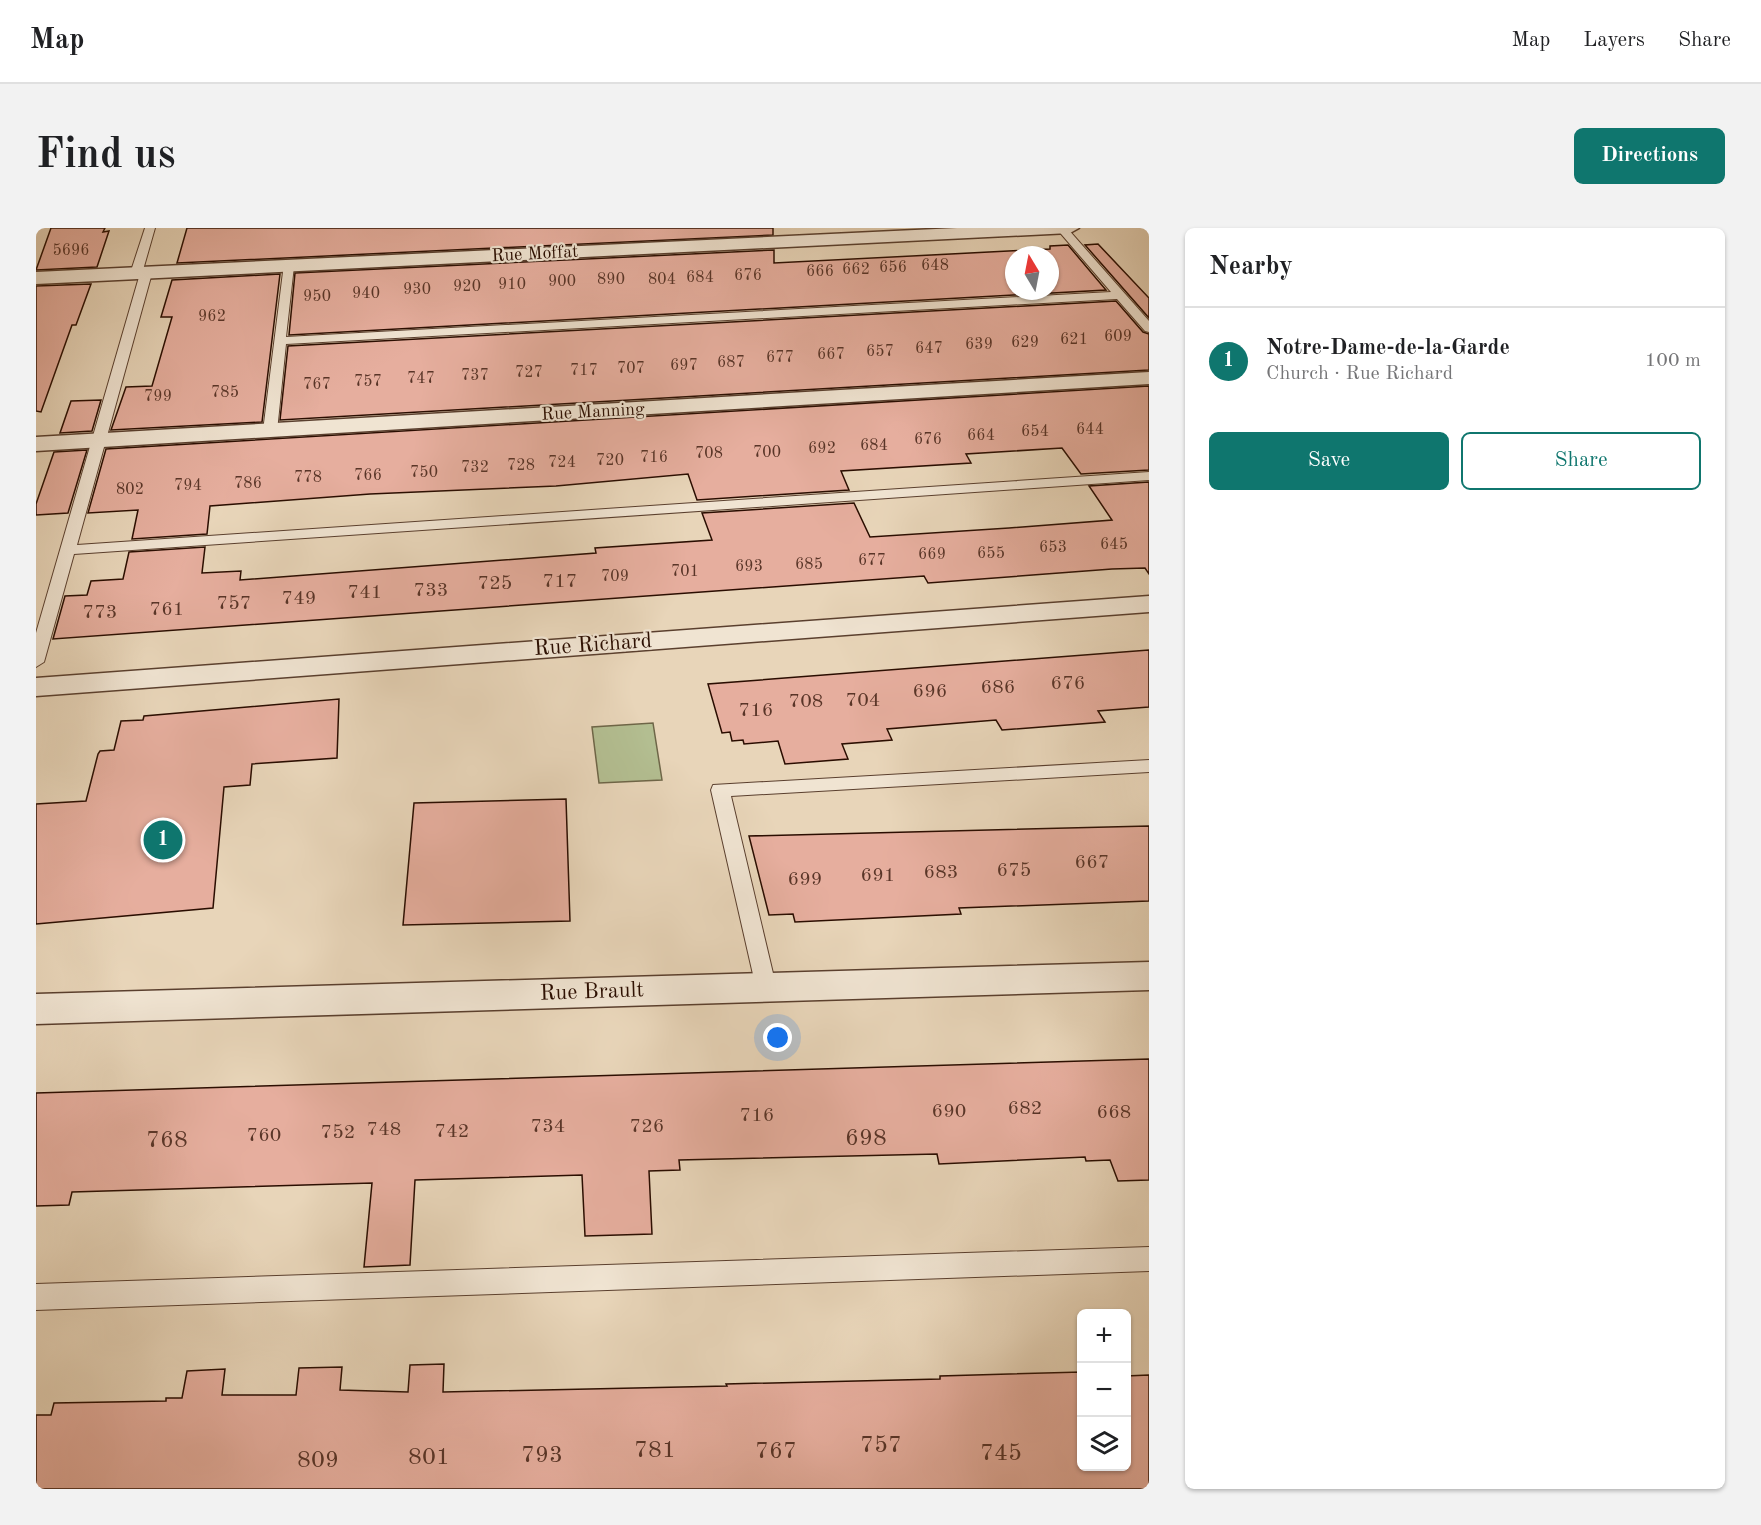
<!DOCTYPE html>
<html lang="en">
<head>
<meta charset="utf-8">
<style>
  :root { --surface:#fff; --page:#f2f2f2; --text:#202124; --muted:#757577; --line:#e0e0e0; --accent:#0f766e }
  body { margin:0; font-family:"Old Standard TT",serif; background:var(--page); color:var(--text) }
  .controls { position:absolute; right:18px; bottom:18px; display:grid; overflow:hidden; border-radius:9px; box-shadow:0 2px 4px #0004 }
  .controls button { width:54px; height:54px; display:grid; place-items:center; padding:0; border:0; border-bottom:2px solid var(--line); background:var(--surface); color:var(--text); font:30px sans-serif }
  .compass { position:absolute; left:969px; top:18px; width:54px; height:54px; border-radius:50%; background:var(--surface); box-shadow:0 2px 4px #0004; rotate:350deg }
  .you { position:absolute; left:742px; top:810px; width:21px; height:21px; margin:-15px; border:4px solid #fff; border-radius:50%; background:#1a73e8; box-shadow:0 0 0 9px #1a73e833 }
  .badge { display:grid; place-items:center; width:39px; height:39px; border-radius:50%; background:var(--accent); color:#fff; font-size:20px; font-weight:700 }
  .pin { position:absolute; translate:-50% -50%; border:3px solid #fff; box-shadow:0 2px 6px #0006 }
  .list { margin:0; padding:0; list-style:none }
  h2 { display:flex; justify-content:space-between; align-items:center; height:78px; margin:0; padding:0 24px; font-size:26px }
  h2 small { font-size:20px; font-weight:400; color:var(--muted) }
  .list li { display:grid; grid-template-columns:39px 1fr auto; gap:18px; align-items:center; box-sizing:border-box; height:108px; padding:0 24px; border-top:2px solid var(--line) }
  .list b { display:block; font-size:22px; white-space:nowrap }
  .list p { margin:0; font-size:20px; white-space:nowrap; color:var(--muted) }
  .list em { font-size:20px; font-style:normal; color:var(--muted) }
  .actions { display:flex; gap:12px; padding:18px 24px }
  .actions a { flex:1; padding:14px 0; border:2px solid var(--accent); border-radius:9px; text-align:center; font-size:21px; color:var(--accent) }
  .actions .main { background:var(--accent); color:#fff }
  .icon { flex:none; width:33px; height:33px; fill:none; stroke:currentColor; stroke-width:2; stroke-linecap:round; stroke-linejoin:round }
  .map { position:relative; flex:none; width:1113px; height:1261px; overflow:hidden; border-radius:9px }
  header { display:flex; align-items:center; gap:36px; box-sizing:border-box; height:84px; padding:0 30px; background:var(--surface); border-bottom:2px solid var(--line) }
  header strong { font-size:28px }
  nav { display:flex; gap:33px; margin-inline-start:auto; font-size:21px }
  .intro { display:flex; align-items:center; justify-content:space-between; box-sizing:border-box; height:144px; padding:0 36px }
  h1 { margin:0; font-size:42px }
  .button { padding:15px 27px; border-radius:9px; background:var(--accent); color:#fff; font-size:21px; font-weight:700 }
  main { display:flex; gap:36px; padding:0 36px }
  aside { flex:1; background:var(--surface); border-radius:9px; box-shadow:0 2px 4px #0004 }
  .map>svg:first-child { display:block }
  .green { fill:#b3be91; stroke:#6e6648; stroke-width:1.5 }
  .building { fill:#e6ae9e; stroke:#2a0d00; stroke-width:1.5; fill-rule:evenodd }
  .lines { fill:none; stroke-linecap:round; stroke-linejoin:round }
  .service-casing { stroke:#5a3f2e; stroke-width:2 }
  .minor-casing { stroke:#5a3f2e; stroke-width:3 }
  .service { fill:#f0e4d2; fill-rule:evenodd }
  .minor { fill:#f0e4d2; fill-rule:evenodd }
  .labels { text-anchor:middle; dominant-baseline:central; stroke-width:4.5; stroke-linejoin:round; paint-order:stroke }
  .far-number-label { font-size:16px; fill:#593528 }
  .far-street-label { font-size:18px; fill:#2a0d00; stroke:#f0e4d2 }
  .number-label { font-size:20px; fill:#593528 }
  .street-label { font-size:22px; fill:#2a0d00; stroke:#f0e4d2 }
  .near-number-label { font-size:24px; fill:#593528 }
</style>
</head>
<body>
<header>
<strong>Map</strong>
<nav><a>Map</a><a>Layers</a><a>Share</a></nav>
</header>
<div class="intro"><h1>Find us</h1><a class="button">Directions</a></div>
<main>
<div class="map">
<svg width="1113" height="1261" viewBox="0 0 1113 1261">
  <rect width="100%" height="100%" fill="#e8d5b9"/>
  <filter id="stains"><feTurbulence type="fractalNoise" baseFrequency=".00333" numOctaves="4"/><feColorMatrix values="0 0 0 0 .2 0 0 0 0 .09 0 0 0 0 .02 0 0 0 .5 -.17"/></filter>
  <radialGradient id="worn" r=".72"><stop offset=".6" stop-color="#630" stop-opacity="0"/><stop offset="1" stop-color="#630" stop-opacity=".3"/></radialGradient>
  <path class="green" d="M617,495l9,57 -63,3 -7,-56z"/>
  <g class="building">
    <path d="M15,0h54l-2,4 6,-1 -12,36 -61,3z"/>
    <path d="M151,0h586v7l-596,28z"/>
    <path d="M1062,16l51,54v20l-64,-73z"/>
    <path d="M1032,17l38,45 -817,45 6,-62 479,-23v13l276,-14v-3zM978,27h36v36h-36z"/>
    <path d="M244,46l-18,148 -151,8 15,-43 26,-1 20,-69h-11l11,-37z"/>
    <path d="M55,56l-15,41h-4l-31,87 -5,-1v-125z"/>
    <path d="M1080,73l27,31 6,2v36l-869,50 8,-74z"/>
    <path d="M1113,158v84l-68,4 -19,-26 -96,6 5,9 -130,8 8,19 -152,10 -9,-26 -132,12 -186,8 -160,12 -3,28 -75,5 6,-29 -50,3 18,-64z"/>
    <path d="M65,172l-9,31 -32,2 11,-32z"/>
    <path d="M51,222l-19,63 -32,2v-11l18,-52z"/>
    <path d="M1113,254v92l-4,-6 -33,1 -184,14 -4,-7 -871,63 12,-43 22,-1 4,-14 32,-2 6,-27 76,-5 -3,26 39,-2 -1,9 356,-27 -1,-5 117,-8 -10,-27 152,-10 16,34 139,-9 103,-8 -23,-34z"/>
    <path d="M1113,422v57l-51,4 7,11 -103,8 -6,-10 -109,9 5,11 -50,4 6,15 -63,5 -7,-23 -34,3 -1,-4 -11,1 -2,-9 -8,1 -14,-49z"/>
    <path d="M303,471l-2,59 -85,6 -2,21 -26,2 -11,121 -177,16v-120l50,-3 12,-47 2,-3 14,-1 7,-29 22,-1 1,-4z"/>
    <path d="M530,571l4,122 -167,4 11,-122z"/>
    <path d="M1113,598v75l-190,7 2,6 -166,8 -2,-8 -24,1 -20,-79z"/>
    <path d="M1113,831v121l-31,1 -8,-21 -24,1 -1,-4 -146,7 -2,-10 -258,6 1,10 -31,1 3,63 -67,2 -3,-61 -167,5 -5,85 -46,2 8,-84 -300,9 -3,13 -33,1v-113z"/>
    <path d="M408,1136l-1,28 284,-6 -1,-2 214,-5v-3l142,-4v95h44v-91l23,-1v114h-1113v-74h15l3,-12 112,-2v-3h16l5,-27 38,-2 -3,26h74l3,-27 43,-1 -2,23 68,2 2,-27z"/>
  </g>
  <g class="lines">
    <defs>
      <g id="service">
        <path d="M109,0h10l-12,42 9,3 -75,272 1072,-73v8l-1075,74 -30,108 -8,5v-34l103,-356 -9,-3z"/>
        <path d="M1020,0h11l82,93v11l-4,-1 -28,-32 -831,45 -9,87 -7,4 -7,-4 21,-167 10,2 -8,71 825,-45z"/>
        <path d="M1113,532v12l-418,24 45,190 -3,6 -8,3 -8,-3 -46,-202 2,-5z"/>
        <path d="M1113,1019v24l-1113,39v-26z"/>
      </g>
      <g id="minor">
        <path d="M921,0h122l-9,5 -1034,51v-12z"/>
        <path d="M1113,144v12l-1113,67v-14z"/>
        <path d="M1113,368v16l-1113,84v-18z"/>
        <path d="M1113,734v28l-1113,34v-30z"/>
      </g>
    </defs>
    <use href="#service" class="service-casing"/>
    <use href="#minor" class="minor-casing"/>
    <use href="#service" class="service"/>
    <use href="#minor" class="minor"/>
  </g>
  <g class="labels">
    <g class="far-number-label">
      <text x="35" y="23">5696</text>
      <text x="899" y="38">648</text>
      <text x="857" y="40">656</text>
      <text x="820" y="42">662</text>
      <text x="784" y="44">666</text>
      <text x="712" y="48">676</text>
      <text x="664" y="50">684</text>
      <text x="575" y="52">890</text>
      <text x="626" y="52">804</text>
      <text x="526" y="54">900</text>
      <text x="476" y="57">910</text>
      <text x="431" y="59">920</text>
      <text x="381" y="62">930</text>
      <text x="330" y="66">940</text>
      <text x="281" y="69">950</text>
      <text x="176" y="89">962</text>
      <text x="1082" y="109">609</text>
      <text x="1038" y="112">621</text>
      <text x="989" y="115">629</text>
      <text x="943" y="117">639</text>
      <text x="893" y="121">647</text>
      <text x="844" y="124">657</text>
      <text x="795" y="127">667</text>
      <text x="744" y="130">677</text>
      <text x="695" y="135">687</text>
      <text x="648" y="138">697</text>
      <text x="595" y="141">707</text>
      <text x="548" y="143">717</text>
      <text x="493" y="145">727</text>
      <text x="439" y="148">737</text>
      <text x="385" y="151">747</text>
      <text x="332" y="154">757</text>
      <text x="281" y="157">767</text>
      <text x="189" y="165">785</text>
      <text x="122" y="169">799</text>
      <text x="1054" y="202">644</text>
      <text x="999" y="204">654</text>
      <text x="945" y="208">664</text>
      <text x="892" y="212">676</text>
      <text x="838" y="218">684</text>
      <text x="786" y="221">692</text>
      <text x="731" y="225">700</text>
      <text x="673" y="226">708</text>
      <text x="618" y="230">716</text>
      <text x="574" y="233">720</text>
      <text x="526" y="235">724</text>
      <text x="485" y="238">728</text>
      <text x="439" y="240">732</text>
      <text x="388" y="245">750</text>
      <text x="332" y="248">766</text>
      <text x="272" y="250">778</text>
      <text x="212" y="256">786</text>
      <text x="152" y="258">794</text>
      <text x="94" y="262">802</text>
      <text x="1078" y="317">645</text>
      <text x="1017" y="320">653</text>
      <text x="955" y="326">655</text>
      <text x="896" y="327">669</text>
      <text x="836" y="333">677</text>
      <text x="773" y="337">685</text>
      <text x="713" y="339">693</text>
      <text x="649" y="344">701</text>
      <text x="579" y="349">709</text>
    </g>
    <g class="far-street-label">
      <text transform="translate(499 26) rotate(-3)">Rue Moffat</text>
      <text transform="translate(557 184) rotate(-3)">Rue Manning</text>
    </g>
    <g class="number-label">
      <text x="524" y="354">717</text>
      <text x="459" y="356">725</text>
      <text x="395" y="363">733</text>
      <text x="329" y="365">741</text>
      <text x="263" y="371">749</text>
      <text x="198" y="376">757</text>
      <text x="131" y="382">761</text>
      <text x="64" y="385">773</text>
      <text x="1032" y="456">676</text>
      <text x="962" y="460">686</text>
      <text x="894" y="464">696</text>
      <text x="827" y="473">704</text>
      <text x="770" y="474">708</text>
      <text x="720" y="483">716</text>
      <text x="1056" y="635">667</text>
      <text x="978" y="643">675</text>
      <text x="905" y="645">683</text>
      <text x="842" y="648">691</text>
      <text x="769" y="652">699</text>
      <text x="989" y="881">682</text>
      <text x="913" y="884">690</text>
      <text x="1078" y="885">668</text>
      <text x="721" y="888">716</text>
      <text x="512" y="899">734</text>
      <text x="611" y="899">726</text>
      <text x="348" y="902">748</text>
      <text x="416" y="904">742</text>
      <text x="302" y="905">752</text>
      <text x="228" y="908">760</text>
    </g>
    <g class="street-label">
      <text transform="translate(557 417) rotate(-4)">Rue Richard</text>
      <text transform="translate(556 764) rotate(-2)">Rue Brault</text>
    </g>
    <g class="near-number-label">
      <text x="830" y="911">698</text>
      <text x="131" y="913">768</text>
      <text x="845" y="1218">757</text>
      <text x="619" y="1223">781</text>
      <text x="740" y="1224">767</text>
      <text x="965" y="1226">745</text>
      <text x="506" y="1228">793</text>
      <text x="393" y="1230">801</text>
      <text x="282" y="1233">809</text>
    </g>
  </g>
  <rect width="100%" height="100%" filter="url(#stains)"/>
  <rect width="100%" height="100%" fill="url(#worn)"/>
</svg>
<div class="controls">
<button>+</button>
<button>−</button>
<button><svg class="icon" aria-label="layers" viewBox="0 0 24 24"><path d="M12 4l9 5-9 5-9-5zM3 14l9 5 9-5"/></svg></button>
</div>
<svg class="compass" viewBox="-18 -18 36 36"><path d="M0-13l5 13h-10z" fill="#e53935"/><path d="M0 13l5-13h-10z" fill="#757577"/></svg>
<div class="you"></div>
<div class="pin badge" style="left:127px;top:612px">1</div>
</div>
<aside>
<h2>Nearby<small></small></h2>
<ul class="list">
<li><span class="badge">1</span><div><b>Notre-Dame-de-la-Garde</b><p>Church · Rue Richard</p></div><em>100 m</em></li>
</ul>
<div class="actions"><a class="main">Save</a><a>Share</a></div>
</aside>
</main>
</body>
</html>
